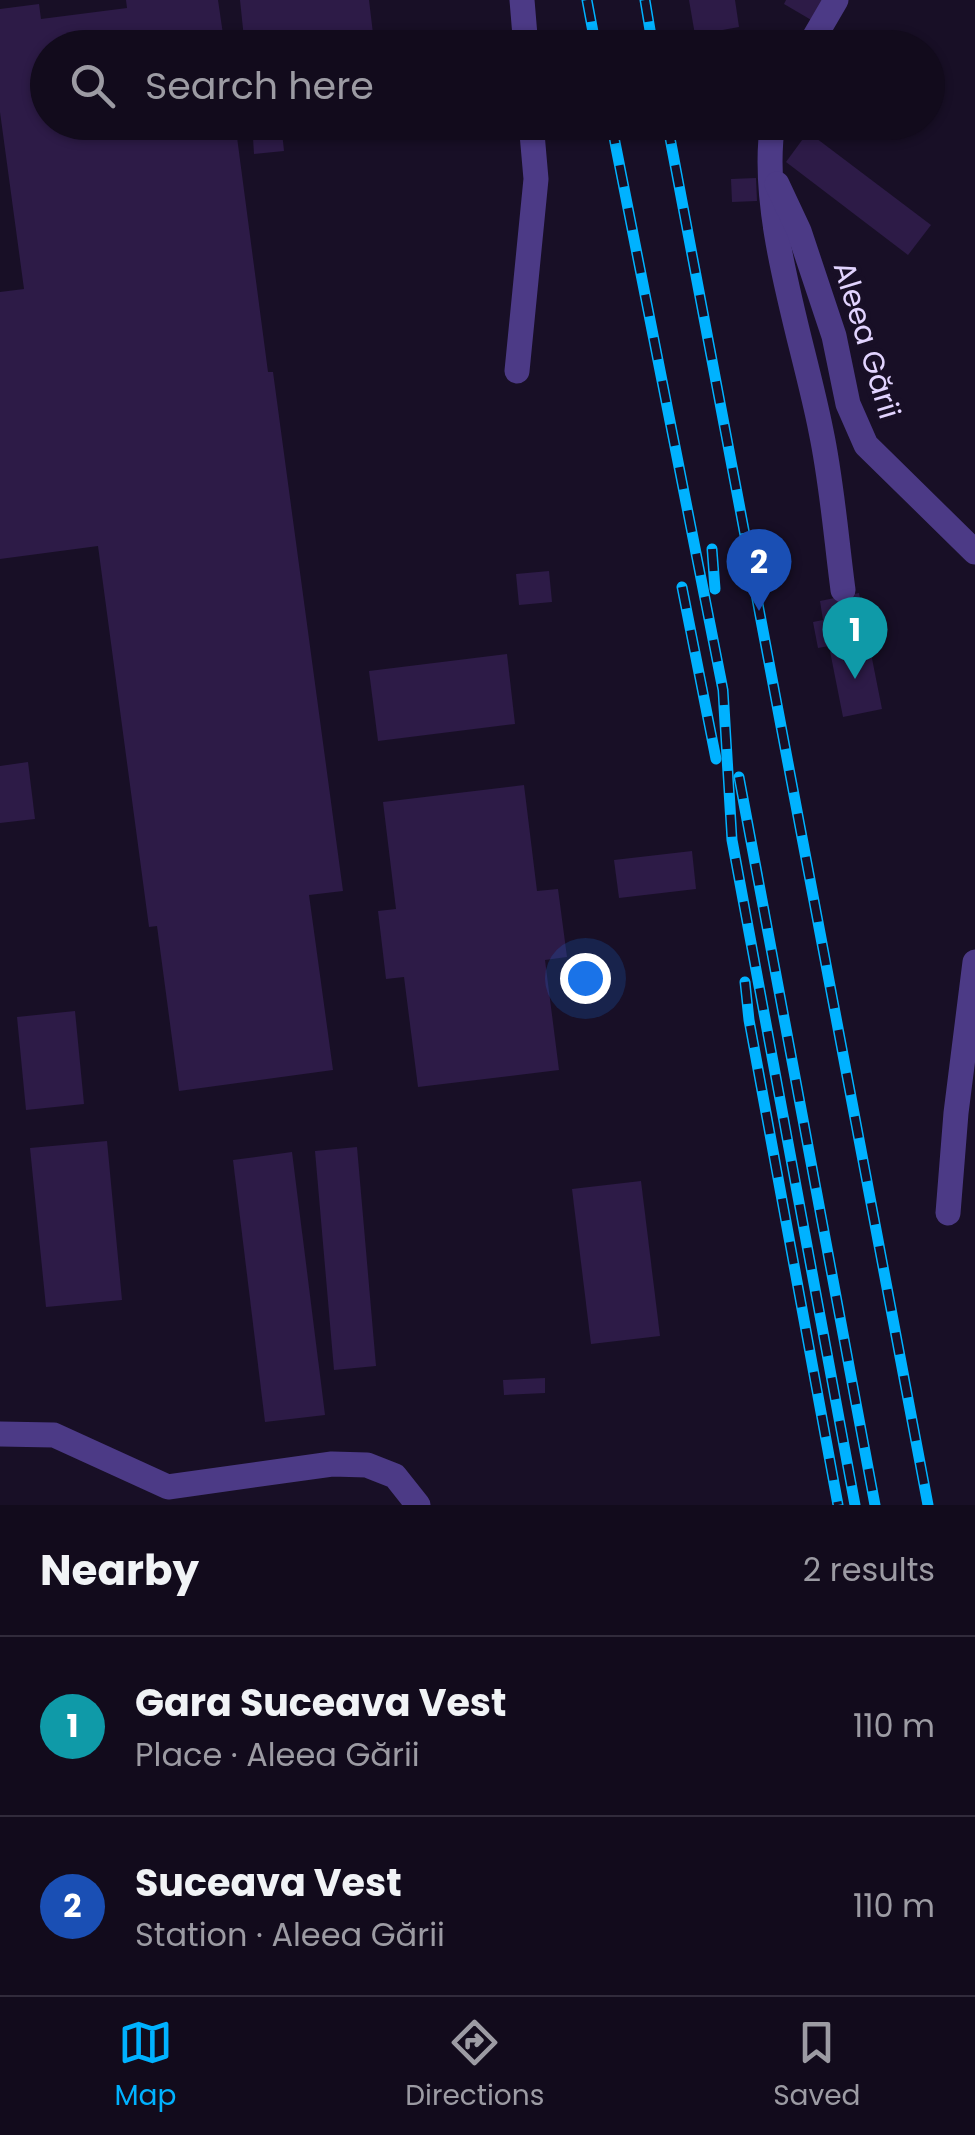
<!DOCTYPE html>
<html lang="en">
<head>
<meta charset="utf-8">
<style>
  :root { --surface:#120b1c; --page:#1b1425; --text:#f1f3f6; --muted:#9c9ba3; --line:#312b3b; --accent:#00b2ff }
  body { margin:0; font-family:Poppins,sans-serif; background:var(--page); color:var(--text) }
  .you { position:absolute; left:585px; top:978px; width:35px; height:35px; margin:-25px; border:8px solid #fff; border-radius:50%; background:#1a73e8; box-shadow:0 0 0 15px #1a73e833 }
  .badge { display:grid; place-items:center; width:65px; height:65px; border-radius:50%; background:var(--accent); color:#fff; font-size:32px; font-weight:700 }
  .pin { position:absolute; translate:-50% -82px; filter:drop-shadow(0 2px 5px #0008) }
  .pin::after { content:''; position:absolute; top:52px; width:35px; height:30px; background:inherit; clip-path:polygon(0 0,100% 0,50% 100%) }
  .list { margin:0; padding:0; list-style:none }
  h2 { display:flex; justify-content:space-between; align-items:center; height:130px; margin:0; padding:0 40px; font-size:42px }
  h2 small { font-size:32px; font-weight:400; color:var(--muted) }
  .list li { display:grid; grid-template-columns:65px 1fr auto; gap:30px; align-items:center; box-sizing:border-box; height:180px; padding:0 40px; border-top:2px solid var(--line) }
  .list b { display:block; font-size:38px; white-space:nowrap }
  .list p { margin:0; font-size:32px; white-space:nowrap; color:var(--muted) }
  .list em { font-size:32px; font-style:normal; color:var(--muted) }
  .icon { flex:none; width:55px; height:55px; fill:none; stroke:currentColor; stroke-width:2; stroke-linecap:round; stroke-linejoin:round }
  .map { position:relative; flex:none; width:975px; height:1505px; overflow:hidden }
  .search { position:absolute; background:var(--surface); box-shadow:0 2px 8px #0004; left:30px; right:30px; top:30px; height:110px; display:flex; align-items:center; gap:25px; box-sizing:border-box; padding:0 35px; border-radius:55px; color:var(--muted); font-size:38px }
  .sheet { height:490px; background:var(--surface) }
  nav { display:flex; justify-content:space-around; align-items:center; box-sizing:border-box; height:140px; border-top:2px solid var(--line); background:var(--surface); font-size:28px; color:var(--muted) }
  nav a { display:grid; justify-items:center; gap:5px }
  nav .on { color:var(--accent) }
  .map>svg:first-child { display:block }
  .building { fill:#2d1b47 }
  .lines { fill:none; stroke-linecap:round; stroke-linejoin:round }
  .minor { stroke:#4c3a86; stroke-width:25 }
  .rail-casing { stroke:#00b2ff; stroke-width:11 }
  .rail { stroke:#180f26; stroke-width:8; stroke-dasharray:22; stroke-linecap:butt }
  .labels { text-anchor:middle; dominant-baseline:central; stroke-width:10; stroke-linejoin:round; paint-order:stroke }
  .street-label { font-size:30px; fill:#e2d4ff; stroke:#180f26 }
</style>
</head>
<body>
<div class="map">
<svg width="975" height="1505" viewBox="0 0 975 1505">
  <rect width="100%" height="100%" fill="#180f26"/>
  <g class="building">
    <path d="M126,0h92l7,48h-177v74h187l33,250h5l70,519 -34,4 24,175 -154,21 -22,-165 -8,1 -51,-381 -98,13v-267l24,-3 -24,-177v-103l39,-5 2,15 86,-11z"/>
    <path d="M240,0h129l5,42 145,-6 2,12h-276z"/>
    <path d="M689,0h46l4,27 -44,8z"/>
    <path d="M786,0h39l-12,21 -29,-17z"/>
    <path d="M252,122h29l3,29 -30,3z"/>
    <path d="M808,132l123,93 -23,30 -122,-93z"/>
    <path d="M756,178l1,23 -25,1 -1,-23z"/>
    <path d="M549,571l3,31 -33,3 -3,-31z"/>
    <path d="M859,593l23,116 -39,8 -14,-71 -11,2 -5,-26 10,-2 -3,-19z"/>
    <path d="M507,654l8,70 -137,17 -9,-70z"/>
    <path d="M28,762l7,57 -35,4v-57z"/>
    <path d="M524,785l13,106 21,-2 9,68 -22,3 14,110 -141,17 -14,-110 -18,2 -8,-68 18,-2 -13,-107z"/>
    <path d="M692,851l4,38 -77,9 -5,-38z"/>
    <path d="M75,1011l9,93 -58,6 -9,-93z"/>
    <path d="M107,1141l15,159 -76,7 -16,-159z"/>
    <path d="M357,1147l19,219 -42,4 -19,-219z"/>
    <path d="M292,1152l33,263 -60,7 -32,-262z"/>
    <path d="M641,1181l19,155 -69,8 -19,-155z"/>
    <path d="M545,1378v15l-41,2 -1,-15z"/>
  </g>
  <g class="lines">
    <g class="minor">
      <path d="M522,0l4,48"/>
      <path d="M808,48l28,-48"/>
      <path d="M773,122c-15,92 30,217 48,309 11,52 15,106 22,159"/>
      <path d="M777,184l22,47 35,105 14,68 18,41 109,107"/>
      <path d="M517,371l19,-192 -5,-57"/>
      <path d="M948,1213l8,-100 19,-151"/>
      <path d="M0,1434l54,1 114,52 164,-23 35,1 28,11 23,29"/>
    </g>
    <defs>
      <g id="rail">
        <path d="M587,0l9,48"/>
        <path d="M645,0l8,48"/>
        <path d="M611,122l112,568 9,150 123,665"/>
        <path d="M667,122l261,1383"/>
        <path d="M712,549l3,40"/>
        <path d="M682,587l34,172"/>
        <path d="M739,777l136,728"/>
        <path d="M745,982l4,38 89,485"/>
      </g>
    </defs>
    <use href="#rail" class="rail-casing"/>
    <use href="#rail" class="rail"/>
  </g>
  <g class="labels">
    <g class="street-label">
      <text transform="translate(867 340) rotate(73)">Aleea Gării</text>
    </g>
  </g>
</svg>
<div class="you"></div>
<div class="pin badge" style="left:855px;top:679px;background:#0f9aa8">1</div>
<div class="pin badge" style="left:759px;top:611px;background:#1a4fb4">2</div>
<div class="search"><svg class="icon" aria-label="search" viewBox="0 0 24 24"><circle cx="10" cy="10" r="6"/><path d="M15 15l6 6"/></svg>Search here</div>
</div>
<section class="sheet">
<h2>Nearby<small>2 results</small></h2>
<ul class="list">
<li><span class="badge" style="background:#0f9aa8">1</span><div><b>Gara Suceava Vest</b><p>Place · Aleea Gării</p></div><em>110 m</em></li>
<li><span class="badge" style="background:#1a4fb4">2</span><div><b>Suceava Vest</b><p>Station · Aleea Gării</p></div><em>110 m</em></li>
</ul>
</section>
<nav>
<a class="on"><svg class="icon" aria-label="map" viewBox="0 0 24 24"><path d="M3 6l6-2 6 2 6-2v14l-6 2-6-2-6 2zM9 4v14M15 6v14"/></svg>Map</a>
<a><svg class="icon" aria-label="directions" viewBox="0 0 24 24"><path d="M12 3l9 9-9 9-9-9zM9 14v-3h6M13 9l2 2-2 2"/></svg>Directions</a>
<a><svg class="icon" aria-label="saved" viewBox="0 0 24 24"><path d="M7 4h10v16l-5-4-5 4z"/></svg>Saved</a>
</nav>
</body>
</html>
